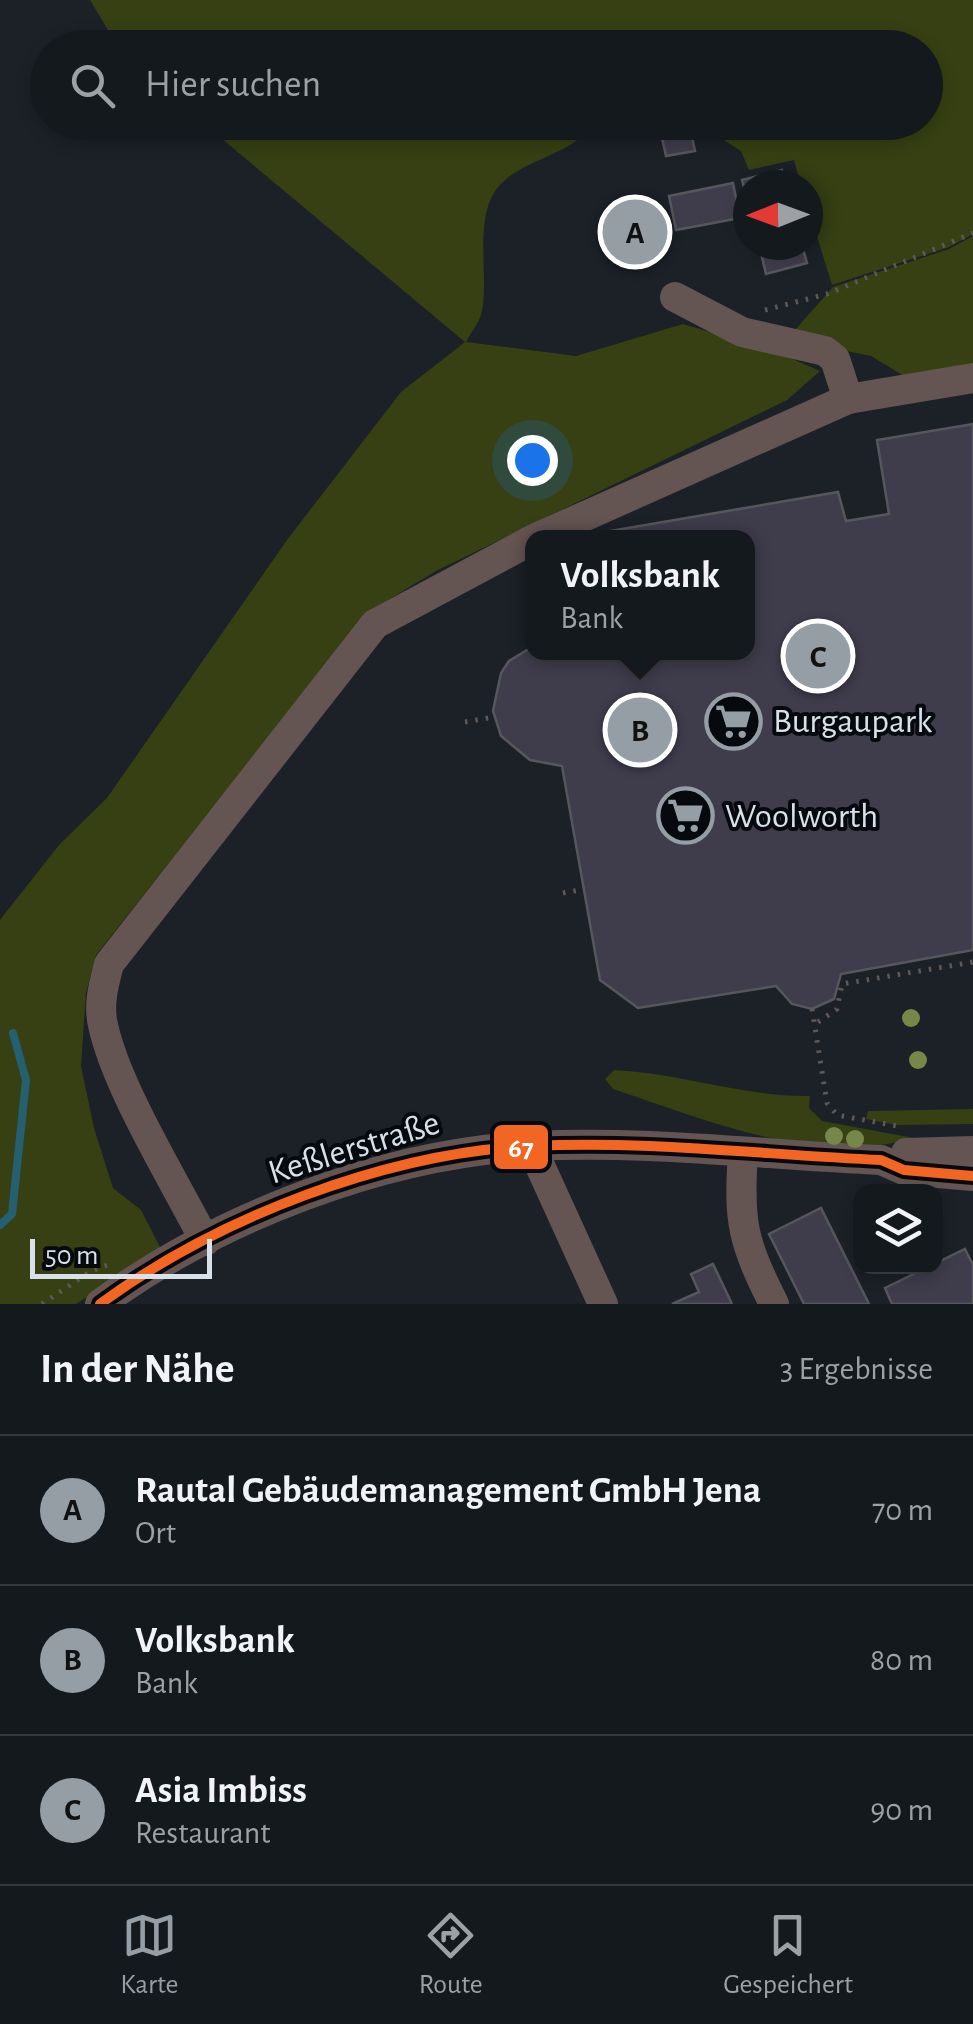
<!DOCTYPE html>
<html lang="de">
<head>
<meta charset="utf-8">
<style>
  :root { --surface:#14191d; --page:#1d2226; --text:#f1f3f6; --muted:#9da0a4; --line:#33383b; --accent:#969ea5 }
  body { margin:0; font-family:"Alegreya Sans",sans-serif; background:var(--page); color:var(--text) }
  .controls { position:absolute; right:30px; bottom:30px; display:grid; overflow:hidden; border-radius:20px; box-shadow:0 5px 15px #0003 }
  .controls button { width:90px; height:90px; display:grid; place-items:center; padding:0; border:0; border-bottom:2px solid var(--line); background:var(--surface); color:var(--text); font:50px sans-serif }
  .compass { position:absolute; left:733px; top:170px; width:90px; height:90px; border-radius:50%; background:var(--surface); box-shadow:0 5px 15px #0003; rotate:269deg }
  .scale { position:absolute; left:30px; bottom:25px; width:182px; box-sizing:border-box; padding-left:10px; border:5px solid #d8e1e9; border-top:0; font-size:28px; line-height:35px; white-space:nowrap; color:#d8e1e9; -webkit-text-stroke:8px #060a0f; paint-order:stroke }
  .you { position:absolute; left:532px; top:460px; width:35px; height:35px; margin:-25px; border:8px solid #fff; border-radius:50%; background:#1a73e8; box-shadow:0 0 0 15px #1a73e833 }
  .badge { display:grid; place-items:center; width:65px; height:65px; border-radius:50%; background:var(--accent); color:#111; font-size:32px; font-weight:700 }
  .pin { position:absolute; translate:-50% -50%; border:5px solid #fff; box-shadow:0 2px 10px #0006 }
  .popup { position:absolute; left:525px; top:530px; width:230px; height:130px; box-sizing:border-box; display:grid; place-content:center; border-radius:20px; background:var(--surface); filter:drop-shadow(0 2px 8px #0005); font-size:32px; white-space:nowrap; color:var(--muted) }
  .popup b { font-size:38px; color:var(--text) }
  .popup::after { content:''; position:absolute; left:50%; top:100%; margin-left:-20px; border:20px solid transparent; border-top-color:var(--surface) }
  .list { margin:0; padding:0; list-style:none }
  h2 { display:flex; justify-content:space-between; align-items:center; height:130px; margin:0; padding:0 40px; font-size:42px }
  h2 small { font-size:32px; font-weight:400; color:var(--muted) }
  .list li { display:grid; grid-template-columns:65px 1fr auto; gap:30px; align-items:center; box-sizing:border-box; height:150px; padding:0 40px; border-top:2px solid var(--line) }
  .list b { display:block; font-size:38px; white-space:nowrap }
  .list p { margin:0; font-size:32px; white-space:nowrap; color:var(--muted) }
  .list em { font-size:32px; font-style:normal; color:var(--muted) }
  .icon { flex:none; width:55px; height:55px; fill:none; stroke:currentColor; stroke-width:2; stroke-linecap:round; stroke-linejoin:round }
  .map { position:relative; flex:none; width:973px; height:1304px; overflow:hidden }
  .search { position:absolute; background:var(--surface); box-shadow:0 5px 15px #0003; left:30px; right:30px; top:30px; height:110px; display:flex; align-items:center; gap:25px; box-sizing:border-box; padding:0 35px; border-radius:55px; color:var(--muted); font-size:38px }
  .sheet { height:580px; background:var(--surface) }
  nav { display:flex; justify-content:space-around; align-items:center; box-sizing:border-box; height:140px; border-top:2px solid var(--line); background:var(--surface); font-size:28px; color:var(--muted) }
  nav a { display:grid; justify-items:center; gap:5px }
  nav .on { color:var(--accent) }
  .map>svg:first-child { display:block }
  .green { fill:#364013 }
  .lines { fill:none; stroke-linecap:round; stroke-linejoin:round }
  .stream { stroke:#256071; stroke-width:8 }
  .building { fill:#3f3d4c; stroke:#55575d; stroke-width:2.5 }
  .path { stroke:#605757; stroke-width:5; stroke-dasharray:2.5 8; stroke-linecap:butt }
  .minor { stroke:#645452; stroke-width:30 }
  .bus-1-casing { stroke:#060a0f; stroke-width:18 }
  .bus-1 { stroke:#f26522; stroke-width:10 }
  .tree { fill:#768749 }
  .labels { text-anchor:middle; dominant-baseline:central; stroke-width:8; stroke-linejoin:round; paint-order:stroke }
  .poi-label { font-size:35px; fill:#d8e1e9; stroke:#060a0f; text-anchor:start }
  .street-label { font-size:35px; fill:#d8e1e9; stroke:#060a0f }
  .line-badge { stroke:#060a0f; stroke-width:4 }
  .badge-label { font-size:28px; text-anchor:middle; font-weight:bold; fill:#fff }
</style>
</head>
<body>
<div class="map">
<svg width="973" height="1304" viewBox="0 0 973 1304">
  <rect width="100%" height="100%" fill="#1b2127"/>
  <g class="green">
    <path d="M90,0h883v234l-24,13 -117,38 -24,-78v-22h-7l-7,-25 -45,10 -8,-19 -44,-28 229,-1v-74h-322l-5,-7 -2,7 -479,-1z"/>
    <path d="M203,123h388c-13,33 -76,35 -97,70 -20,32 -4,89 -13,122 -3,9 -11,19 -15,27l110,14 107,-32 91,27 46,20 -33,29 -351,171 -68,41 -272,343 -10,38 -5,73 13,62 19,60 28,22 20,39 -85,55h-76v-384l59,-75 48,-47 180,-258 114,-148 64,-50z"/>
    <path d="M973,236v129l-69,11 -33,-20 -84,-17 46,-52 116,-38z"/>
    <path d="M614,1070c67,3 129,27 196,26l-1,12 13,13 92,17c-99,29 -207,-18 -301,-49l-8,-10z"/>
    <path d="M973,1109v15l-76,1 -31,-6 2,-8z"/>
  </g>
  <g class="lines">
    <path class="stream" d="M0,1225l12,-11 14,-134 -13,-47"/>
  </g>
  <g class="building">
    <path d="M689,123l6,28 -29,5 -6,-27z"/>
    <path d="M782,170l4,15h-38v18l-6,-23z"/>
    <path d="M733,183l7,35 -64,12 -7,-34z"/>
    <path d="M656,208l7,38 -49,10 -8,-38z"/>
    <path d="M759,245h43l5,18 -41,11z"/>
    <path d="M973,424v526l-132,24 -7,25 -22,10 -20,-5 -16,-18 -138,22 -38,-28 -38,-214 -32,-6 -29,-24 -8,-25 8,-38 8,-12 23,-14v5h216v-114l-155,-4 245,-42 8,29 43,-7 -12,-74z"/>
    <path d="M821,1208l48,96h-65l-35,-70z"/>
    <path d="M965,1249l8,16v39h-81l-7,-16z"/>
    <path d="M713,1264l19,40h-60l27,-12 -8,-18z"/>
  </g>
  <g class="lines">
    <g class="path">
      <path d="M765,310l62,-16 146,-61"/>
      <path d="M465,722l29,-5"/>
      <path d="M563,893l22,-4"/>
      <path d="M812,1009l15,94 10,12 60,11"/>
      <path d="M818,1022l19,-13 5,-25 131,-22"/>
      <path d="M42,1304l49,-33 17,-6"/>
    </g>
    <g class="minor">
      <path d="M675,297l67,35 83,19 10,8 13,40"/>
      <path d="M536,538l312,-139 125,-21"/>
      <path d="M531,1146l72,158"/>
      <path d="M743,1153c-5,70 0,89 31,151"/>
      <path d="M906,1153l67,-2"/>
      <path d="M205,1241c-30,-59 -89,-154 -102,-216 -5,-21 1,-41 6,-61l266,-340 157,-84"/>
      <path d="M100,1304c117,-86 285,-151 431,-158 116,-6 234,9 350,14l23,10 69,6"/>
    </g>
    <defs>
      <path id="bus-1" d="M100,1304c117,-86 285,-151 431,-158 116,-6 234,9 350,14l23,10 69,6"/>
    </defs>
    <use href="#bus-1" class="bus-1-casing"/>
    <use href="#bus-1" class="bus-1"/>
  </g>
  <g class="tree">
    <circle cx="911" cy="1018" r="9"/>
    <circle cx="918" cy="1060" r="9"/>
    <circle cx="834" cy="1136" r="9"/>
    <circle cx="855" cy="1139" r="9"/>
  </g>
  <defs>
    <symbol id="supermarket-ring" viewBox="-11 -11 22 22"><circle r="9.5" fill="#060a0f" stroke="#969ea5" stroke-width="1.5"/><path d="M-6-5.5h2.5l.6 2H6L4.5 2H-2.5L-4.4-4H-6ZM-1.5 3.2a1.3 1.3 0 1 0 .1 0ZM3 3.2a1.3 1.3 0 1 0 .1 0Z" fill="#969ea5"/></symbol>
  </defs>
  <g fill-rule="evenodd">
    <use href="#supermarket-ring" x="702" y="690" width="63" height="63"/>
    <use href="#supermarket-ring" x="654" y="784" width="63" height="63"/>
  </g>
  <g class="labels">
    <g class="poi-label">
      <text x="773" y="721">Burgaupark</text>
      <text x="725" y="816">Woolworth</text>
    </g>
    <g class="street-label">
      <text transform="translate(354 1148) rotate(-17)">Keßlerstraße</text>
    </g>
  </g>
  <rect class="line-badge" x="492" y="1123" width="58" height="48" rx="10" fill="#f26522"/>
  <g class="badge-label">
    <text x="521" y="1157">67</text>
  </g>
</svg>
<div class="controls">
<button><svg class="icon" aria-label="layers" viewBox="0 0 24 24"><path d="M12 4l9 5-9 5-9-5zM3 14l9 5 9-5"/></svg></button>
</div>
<svg class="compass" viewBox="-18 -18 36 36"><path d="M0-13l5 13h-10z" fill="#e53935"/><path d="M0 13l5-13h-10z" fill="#9da0a4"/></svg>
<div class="scale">50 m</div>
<div class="you"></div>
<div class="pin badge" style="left:635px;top:232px">A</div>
<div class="pin badge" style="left:640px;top:730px">B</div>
<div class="popup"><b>Volksbank</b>Bank</div>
<div class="pin badge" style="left:818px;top:656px">C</div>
<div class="search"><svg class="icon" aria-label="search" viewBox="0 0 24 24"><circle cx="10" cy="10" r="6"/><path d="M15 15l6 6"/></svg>Hier suchen</div>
</div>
<section class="sheet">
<h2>In der Nähe<small>3 Ergebnisse</small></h2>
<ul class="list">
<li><span class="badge">A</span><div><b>Rautal Gebäudemanagement GmbH Jena</b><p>Ort</p></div><em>70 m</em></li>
<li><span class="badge">B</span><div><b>Volksbank</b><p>Bank</p></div><em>80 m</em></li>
<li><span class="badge">C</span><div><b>Asia Imbiss</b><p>Restaurant</p></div><em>90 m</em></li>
</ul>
</section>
<nav>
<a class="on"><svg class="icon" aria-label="map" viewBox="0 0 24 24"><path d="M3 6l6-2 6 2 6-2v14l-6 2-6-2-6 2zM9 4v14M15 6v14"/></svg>Karte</a>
<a><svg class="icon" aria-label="directions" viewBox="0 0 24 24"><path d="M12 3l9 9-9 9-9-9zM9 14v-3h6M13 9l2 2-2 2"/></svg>Route</a>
<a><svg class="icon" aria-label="saved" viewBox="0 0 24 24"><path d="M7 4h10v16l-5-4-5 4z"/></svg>Gespeichert</a>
</nav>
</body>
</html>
